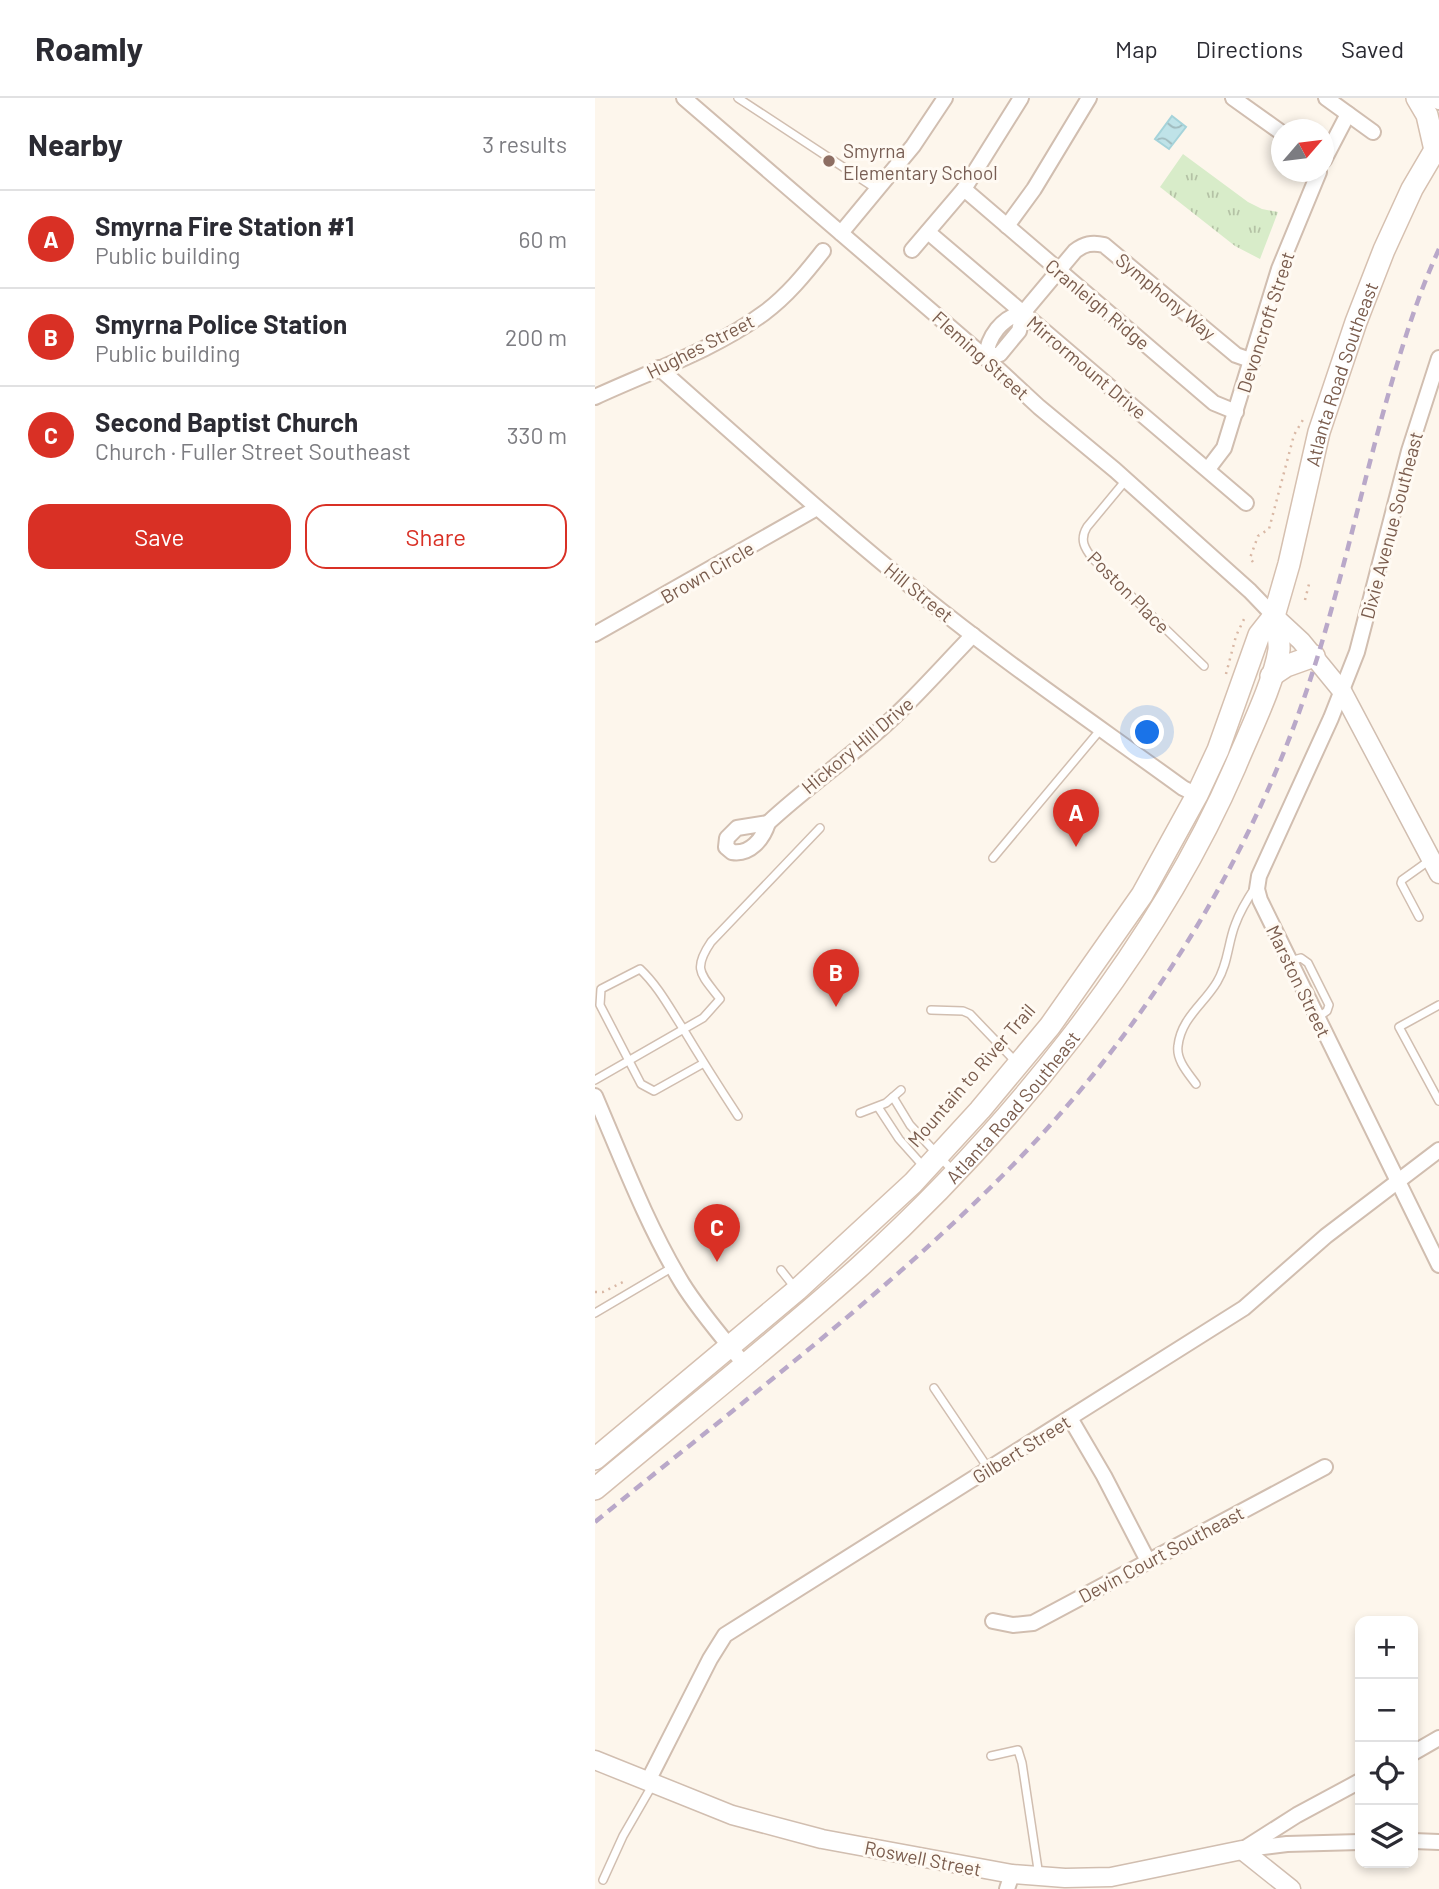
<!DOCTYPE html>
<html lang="en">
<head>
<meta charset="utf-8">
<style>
  :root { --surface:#fff; --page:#f2f2f3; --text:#2b2b33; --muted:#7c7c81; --line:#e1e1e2; --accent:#d93025 }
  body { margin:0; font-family:Barlow,sans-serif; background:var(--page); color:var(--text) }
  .controls { position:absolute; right:21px; bottom:21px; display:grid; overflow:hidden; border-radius:14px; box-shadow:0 4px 10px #0003 }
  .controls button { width:63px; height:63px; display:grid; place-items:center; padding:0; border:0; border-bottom:2px solid var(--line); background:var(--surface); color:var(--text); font:35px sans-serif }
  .compass { position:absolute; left:676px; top:21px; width:63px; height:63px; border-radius:50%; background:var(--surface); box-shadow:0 4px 10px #0003; rotate:62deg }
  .you { position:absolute; left:553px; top:635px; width:24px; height:24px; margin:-18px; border:5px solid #fff; border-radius:50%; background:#1a73e8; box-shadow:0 0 0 10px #1a73e833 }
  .badge { display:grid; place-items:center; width:46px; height:46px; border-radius:50%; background:var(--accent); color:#fff; font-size:23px; font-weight:700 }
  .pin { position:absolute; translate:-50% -58px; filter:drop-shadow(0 2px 4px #0008) }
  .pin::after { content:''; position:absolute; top:37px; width:24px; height:21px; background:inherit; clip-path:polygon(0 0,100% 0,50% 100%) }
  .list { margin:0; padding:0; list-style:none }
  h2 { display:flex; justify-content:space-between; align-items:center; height:91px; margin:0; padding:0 28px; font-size:30px }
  h2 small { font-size:23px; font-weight:400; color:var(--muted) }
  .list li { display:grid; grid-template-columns:46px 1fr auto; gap:21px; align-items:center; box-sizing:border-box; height:98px; padding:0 28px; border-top:2px solid var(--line) }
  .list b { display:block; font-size:26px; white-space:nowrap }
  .list p { margin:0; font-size:23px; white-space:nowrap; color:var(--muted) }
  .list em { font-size:23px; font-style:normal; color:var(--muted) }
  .actions { display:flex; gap:14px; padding:21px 28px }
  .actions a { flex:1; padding:16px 0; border:2px solid var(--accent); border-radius:21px; text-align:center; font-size:24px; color:var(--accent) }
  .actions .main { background:var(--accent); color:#fff }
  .icon { flex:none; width:38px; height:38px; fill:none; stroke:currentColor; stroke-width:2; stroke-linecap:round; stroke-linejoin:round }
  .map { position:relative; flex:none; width:844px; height:1791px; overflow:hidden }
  header { display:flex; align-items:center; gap:42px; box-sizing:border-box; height:98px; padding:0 35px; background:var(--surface); border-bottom:2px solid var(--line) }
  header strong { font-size:33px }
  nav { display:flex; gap:38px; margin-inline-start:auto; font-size:24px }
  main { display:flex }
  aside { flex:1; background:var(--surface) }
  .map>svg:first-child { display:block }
  .grass { fill:url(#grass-tufts) }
  .water { fill:url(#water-waves); stroke:#a5d3da; stroke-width:2 }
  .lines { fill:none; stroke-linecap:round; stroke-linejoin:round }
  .service-casing { stroke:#d1beb0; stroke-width:10 }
  .minor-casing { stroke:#d1beb0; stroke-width:18 }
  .tertiary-casing { stroke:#d1beb0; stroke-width:21 }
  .secondary-casing { stroke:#d6c0b0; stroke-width:24 }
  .path { stroke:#d9b8a5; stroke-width:2.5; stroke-dasharray:2 5; stroke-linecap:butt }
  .service { stroke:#fff; stroke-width:7 }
  .minor { stroke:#fff; stroke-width:14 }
  .tertiary { stroke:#fff; stroke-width:18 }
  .secondary { stroke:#fff; stroke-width:21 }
  .rail { stroke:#b9a8c9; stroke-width:4.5; stroke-dasharray:10 7; stroke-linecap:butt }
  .education-dot { fill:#8d6e63; stroke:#fffaf3; stroke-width:2.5 }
  .labels { text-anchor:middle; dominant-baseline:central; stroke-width:6; stroke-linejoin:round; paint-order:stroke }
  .education-label { font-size:19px; fill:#785e54; stroke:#fffaf3; text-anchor:start }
  .street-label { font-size:19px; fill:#7a5c4d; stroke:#fffaf3 }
</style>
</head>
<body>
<header>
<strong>Roamly</strong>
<nav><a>Map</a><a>Directions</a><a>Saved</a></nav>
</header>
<main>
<aside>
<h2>Nearby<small>3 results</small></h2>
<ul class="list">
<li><span class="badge">A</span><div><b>Smyrna Fire Station #1</b><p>Public building</p></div><em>60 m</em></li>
<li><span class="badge">B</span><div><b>Smyrna Police Station</b><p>Public building</p></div><em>200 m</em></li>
<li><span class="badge">C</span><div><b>Second Baptist Church</b><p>Church · Fuller Street Southeast</p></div><em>330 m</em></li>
</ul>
<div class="actions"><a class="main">Save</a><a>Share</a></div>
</aside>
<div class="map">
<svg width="844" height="1791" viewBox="0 0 844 1791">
  <defs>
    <pattern id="grass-tufts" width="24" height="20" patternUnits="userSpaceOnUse" patternTransform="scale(1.75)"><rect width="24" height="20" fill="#d8ecc9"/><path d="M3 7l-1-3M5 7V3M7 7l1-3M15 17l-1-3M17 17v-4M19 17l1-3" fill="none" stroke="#b4c2a5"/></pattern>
    <pattern id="water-waves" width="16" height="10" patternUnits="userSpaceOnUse" patternTransform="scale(1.75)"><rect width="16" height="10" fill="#bfe3e8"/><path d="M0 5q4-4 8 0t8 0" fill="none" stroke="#a0bbbe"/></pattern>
  </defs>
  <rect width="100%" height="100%" fill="#fdf6ec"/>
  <path class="grass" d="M588,56l65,48 14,7 16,3 -18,47 -25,-13 -75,-59z"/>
  <path class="water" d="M577,18l14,11 -17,22 -14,-10z"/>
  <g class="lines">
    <defs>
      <g id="service">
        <path d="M143,0l140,92"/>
        <path d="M531,382l-39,47c-8,13 -2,22 6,32l111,107"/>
        <path d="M398,760l108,-129"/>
        <path d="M824,819l-18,-34 1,-3 28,-20"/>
        <path d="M695,863l11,-3 7,5 21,42 -2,6 -10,7"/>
        <path d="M844,907l-40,22 40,74"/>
        <path d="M336,912l32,1 7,3 47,49"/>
        <path d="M109,965l-50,28 -13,-7 -41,-79 1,-16 39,-20c18,17 29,38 42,58 18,30 37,60 56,89"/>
        <path d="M0,982l108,-62 17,-19c-19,-25 -28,-29 -9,-57l109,-114"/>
        <path d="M601,986c-8,-11 -20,-24 -18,-38 3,-28 26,-42 39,-64 11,-18 11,-39 18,-57 5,-14 13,-27 21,-39"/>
        <path d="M298,999l17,28 44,47"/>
        <path d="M283,1009l21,32 25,28"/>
        <path d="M265,1015l26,-10 15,-13"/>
        <path d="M186,1172l15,19"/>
        <path d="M0,1215l78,-46"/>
        <path d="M339,1290l54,80"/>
        <path d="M396,1658l27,-6 4,13 17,113"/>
        <path d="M8,1782l20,-44 30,-52"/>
      </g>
      <g id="minor">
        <path d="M89,0l302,260 53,49 76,63 135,121 24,25"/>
        <path d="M638,0l49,35"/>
        <path d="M731,0l47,34"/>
        <path d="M834,0l10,4"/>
        <path d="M729,62l24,-46"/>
        <path d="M369,91l250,214 22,9"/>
        <path d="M412,128l27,-37 55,-91"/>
        <path d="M333,134l318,271"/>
        <path d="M246,135l72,-87 32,-48"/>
        <path d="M317,152l52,-61 57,-91"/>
        <path d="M428,215c-21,4 -36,24 -37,45l14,-4 19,-23 4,-18 52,-62c9,-7 17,-9 29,-6l132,110 17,6"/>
        <path d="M844,260l-30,93 -52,201 -26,66 -72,158 -2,13 3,11 179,365"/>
        <path d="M64,270c86,76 171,153 260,225 85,69 176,131 264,195l14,7"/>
        <path d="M0,299c56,-26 119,-47 169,-84 23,-17 41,-39 59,-62"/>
        <path d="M613,371l16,-21 55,-179 40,-97"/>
        <path d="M0,536l222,-126"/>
        <path d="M173,725c30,-28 63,-52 95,-79 40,-32 74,-72 110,-109"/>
        <path d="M173,725c-5,16 -18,32 -36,29l-6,-5 1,-9 10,-10z"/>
        <path d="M0,998c27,63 52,129 87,187 18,29 41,55 63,82"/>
        <path d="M475,1320l34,58 44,85"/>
        <path d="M398,1523l20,4 20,-2 292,-156"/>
        <path d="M818,1655l26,-15"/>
        <path d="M53,1683l62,-122 15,-24 519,-327 82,-72 113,-86"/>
        <path d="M818,1743l26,1"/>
        <path d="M652,1751l40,-5 73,-2"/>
        <path d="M647,1752l55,-35 63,-34"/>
        <path d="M412,1791l5,-15"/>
      </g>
      <g id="tertiary">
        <path d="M679,518l27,25 41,50 97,183"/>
        <path d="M0,1662l137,55 90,24 190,35 53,4 46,-1 131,-27 49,39"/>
      </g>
      <g id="secondary">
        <path d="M822,0l10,17 8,35"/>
        <path d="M676,578l15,-10 28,-10"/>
        <path id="s1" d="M0,1361l202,-169 116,-107 67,-73 70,-84 92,-131 55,-100 21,-45 41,-115 15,-19 15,-52 30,-132 37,-110 28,-72 28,-61 27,-46"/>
        <path id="s2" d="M0,1391c87,-73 177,-144 262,-220 149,-135 298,-317 378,-502 13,-32 39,-84 44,-117 1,-10 -3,-24 -5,-34"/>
      </g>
    </defs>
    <use href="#service" class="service-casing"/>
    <use href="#minor" class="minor-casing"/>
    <use href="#tertiary" class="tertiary-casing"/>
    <use href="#secondary" class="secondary-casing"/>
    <g class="path">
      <path d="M658,464l-3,-4 8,-22 11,-7 25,-94 10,-17"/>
      <path d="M710,502l4,-16"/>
      <path d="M631,576l10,-38 9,-19"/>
      <path d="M0,1194h8l24,-12"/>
    </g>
    <use href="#service" class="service"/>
    <use href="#minor" class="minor"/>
    <use href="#tertiary" class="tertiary"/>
    <use href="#secondary" class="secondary"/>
    <path class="rail" d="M0,1424c140,-115 287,-224 415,-354 122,-124 223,-279 284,-442 39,-104 61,-213 91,-320 15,-53 31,-107 54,-157"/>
  </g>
  <circle class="education-dot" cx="234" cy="63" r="7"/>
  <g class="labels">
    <g class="education-label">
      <text x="248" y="52">Smyrna<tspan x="248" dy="22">Elementary School</tspan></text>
    </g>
    <g class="street-label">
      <text transform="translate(571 198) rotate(40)">Symphony Way</text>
      <text transform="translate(503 206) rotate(40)">Cranleigh Ridge</text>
      <text transform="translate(670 224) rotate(-72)">Devoncroft Street</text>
      <text transform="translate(105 248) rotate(-27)">Hughes Street</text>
      <text transform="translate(386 257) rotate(42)">Fleming Street</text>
      <text transform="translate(492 269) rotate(40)">Mirrormount Drive</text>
      <text stroke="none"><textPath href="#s1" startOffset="1351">Atlanta Road Southeast</textPath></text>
      <text transform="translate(796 427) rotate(-75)">Dixie Avenue Southeast</text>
      <text transform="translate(112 474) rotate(-30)">Brown Circle</text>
      <text transform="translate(324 494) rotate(39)">Hill Street</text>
      <text transform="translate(534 494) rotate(45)">Poston Place</text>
      <text transform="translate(262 647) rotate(-40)">Hickory Hill Drive</text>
      <text transform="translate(704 883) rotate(64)">Marston Street</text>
      <text transform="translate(376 977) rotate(-49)">Mountain to River Trail</text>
      <text stroke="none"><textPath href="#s2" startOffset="567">Atlanta Road Southeast</textPath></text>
      <text transform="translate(426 1351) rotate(-32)">Gilbert Street</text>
      <text transform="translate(566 1456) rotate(-28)">Devin Court Southeast</text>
      <text transform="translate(328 1760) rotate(11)">Roswell Street</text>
    </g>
  </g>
</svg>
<div class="controls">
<button>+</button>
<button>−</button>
<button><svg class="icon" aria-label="locate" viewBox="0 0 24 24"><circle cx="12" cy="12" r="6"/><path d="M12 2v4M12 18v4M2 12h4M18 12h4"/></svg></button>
<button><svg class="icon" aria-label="layers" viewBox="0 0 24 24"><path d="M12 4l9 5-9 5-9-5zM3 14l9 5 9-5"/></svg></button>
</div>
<svg class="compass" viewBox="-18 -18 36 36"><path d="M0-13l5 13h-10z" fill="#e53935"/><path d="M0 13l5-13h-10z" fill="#7c7c81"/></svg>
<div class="you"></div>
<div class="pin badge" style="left:481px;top:749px">A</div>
<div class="pin badge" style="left:241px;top:909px">B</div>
<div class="pin badge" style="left:122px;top:1164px">C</div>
</div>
</main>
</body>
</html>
